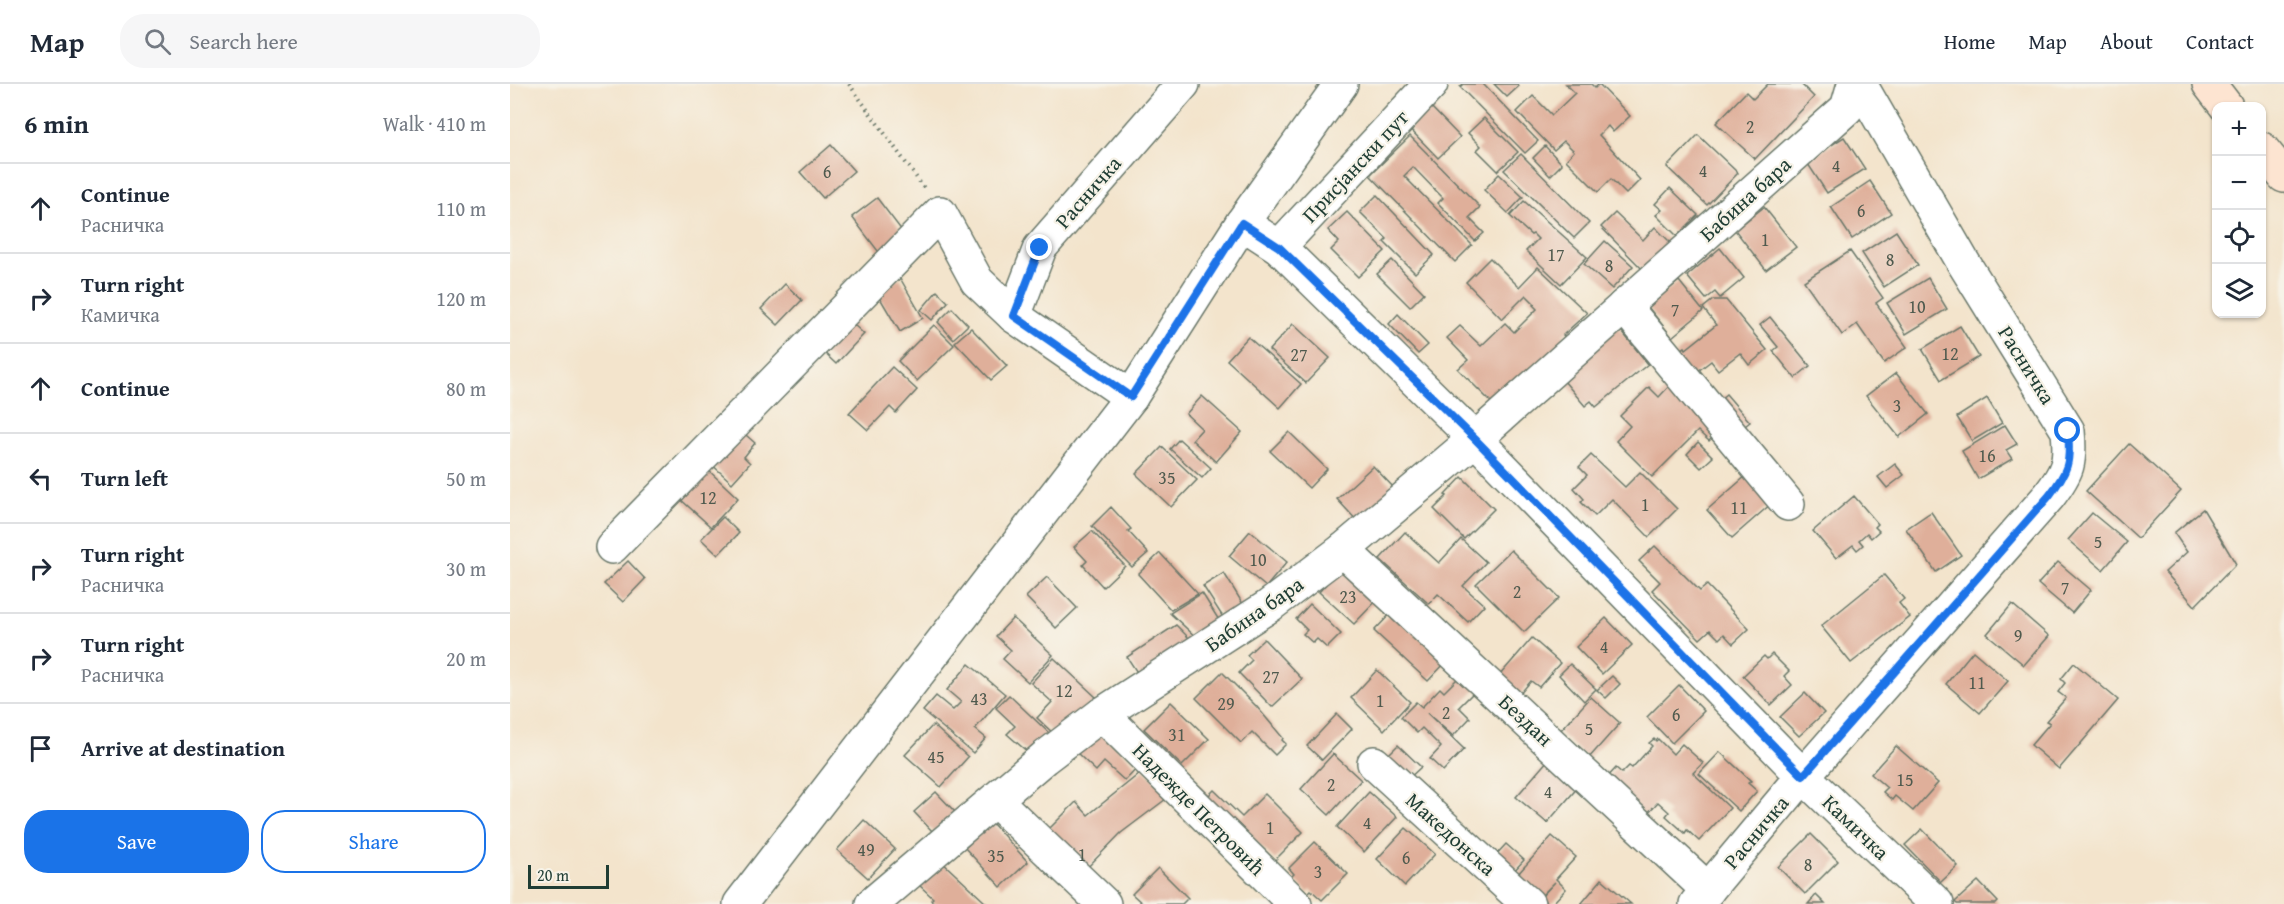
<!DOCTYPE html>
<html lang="en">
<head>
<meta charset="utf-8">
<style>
  :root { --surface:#fff; --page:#f6f6f7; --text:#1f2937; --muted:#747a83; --line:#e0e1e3; --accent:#1a73e8 }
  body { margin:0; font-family:"Gentium Book Plus",serif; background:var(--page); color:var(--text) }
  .controls { position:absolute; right:18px; top:18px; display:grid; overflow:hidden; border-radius:12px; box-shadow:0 2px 4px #0004 }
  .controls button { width:54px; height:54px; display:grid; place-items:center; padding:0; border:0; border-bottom:2px solid var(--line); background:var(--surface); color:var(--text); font:30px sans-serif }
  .scale { position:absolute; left:18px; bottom:15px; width:81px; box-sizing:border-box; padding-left:6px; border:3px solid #1f3d34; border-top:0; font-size:16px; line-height:21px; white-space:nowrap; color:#1f3d34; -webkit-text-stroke:4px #f7f3e8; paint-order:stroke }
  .stop { position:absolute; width:18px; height:18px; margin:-14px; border:4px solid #1a73e8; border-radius:50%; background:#fff }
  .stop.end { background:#1a73e8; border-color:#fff; box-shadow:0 2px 6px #0008 }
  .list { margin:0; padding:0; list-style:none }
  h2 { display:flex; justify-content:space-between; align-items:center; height:78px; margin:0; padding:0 24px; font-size:26px }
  h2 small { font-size:20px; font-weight:400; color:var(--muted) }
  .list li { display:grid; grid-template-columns:39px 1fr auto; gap:18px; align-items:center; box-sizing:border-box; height:90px; padding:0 24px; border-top:2px solid var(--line) }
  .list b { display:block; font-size:22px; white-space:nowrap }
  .list p { margin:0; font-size:20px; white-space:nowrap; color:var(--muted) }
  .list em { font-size:20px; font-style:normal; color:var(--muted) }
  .actions { display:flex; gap:12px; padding:18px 24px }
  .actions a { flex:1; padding:14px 0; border:2px solid var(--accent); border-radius:24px; text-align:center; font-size:21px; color:var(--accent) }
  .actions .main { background:var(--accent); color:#fff }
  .icon { flex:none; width:33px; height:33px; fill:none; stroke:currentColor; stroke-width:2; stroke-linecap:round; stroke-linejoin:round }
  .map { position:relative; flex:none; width:1774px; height:820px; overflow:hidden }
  header { display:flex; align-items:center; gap:36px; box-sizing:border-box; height:84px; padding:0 30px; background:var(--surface); border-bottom:2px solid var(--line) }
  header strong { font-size:28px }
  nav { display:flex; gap:33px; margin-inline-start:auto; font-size:21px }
  .search { width:420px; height:54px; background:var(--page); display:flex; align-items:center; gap:15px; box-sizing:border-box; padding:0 21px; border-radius:24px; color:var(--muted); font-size:22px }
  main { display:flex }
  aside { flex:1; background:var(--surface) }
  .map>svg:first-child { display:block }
  .building { fill:#dfaf9a }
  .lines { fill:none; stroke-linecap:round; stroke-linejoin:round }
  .street-casing { stroke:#697769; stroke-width:36 }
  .secondary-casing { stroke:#697769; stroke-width:36 }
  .path { stroke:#697769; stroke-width:4; stroke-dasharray:1.5 4.5; stroke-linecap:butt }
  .street { stroke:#fff; stroke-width:33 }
  .secondary { stroke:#fde4d1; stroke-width:33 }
  .route { stroke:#1a73e8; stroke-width:8 }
  .labels { text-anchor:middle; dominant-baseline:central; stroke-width:4.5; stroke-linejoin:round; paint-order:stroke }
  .number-label { font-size:18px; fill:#4f5a4e }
  .street-label { font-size:21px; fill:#1f3d34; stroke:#f7f3e8 }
</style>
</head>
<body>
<header>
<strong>Map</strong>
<div class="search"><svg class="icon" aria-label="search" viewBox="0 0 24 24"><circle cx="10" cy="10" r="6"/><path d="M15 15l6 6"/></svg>Search here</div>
<nav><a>Home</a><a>Map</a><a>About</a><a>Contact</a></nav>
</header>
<main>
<aside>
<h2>6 min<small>Walk · 410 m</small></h2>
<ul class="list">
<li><svg class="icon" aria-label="ahead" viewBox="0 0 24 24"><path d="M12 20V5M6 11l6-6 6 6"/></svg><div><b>Continue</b><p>Расничка</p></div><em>110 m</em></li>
<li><svg class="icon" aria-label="right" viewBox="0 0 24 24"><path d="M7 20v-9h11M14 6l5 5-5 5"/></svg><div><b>Turn right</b><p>Камичка</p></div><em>120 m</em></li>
<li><svg class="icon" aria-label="ahead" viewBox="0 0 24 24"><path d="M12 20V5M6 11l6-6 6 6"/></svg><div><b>Continue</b></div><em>80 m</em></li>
<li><svg class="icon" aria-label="left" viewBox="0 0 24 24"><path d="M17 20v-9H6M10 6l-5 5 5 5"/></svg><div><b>Turn left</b></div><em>50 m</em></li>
<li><svg class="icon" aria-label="right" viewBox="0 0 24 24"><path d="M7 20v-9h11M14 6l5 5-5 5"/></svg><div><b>Turn right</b><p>Расничка</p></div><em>30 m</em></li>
<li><svg class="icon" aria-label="right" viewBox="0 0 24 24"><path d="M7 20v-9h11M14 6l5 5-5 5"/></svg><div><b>Turn right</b><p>Расничка</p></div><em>20 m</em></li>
<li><svg class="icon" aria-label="arrive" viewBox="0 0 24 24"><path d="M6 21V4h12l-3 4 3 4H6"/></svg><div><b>Arrive at destination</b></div></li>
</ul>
<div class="actions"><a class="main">Save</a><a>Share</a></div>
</aside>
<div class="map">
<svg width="1774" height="820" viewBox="0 0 1774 820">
  <rect width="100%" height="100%" fill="#f7f3e8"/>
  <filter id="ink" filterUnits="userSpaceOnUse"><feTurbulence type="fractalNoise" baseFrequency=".0167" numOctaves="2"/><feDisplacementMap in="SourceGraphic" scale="12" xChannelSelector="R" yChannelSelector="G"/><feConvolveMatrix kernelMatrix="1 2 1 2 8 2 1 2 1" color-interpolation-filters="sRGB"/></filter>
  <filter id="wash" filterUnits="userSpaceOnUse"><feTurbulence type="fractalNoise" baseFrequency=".008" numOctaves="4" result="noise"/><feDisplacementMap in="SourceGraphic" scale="24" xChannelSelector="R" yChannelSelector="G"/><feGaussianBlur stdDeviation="1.35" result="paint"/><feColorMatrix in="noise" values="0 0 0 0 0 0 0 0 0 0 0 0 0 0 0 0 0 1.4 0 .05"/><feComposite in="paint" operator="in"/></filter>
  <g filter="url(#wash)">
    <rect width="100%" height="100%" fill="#f3e4cc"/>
    <g id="blocks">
      <g class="building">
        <path d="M953,0h20l55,57 -13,12 -65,-66z"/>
        <path d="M984,0h24l1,2 -12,11z"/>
        <path d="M1056,0h25l4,4 4,-4 31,32 -17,16 -5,-6 -9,9 41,45 -14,14 -15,-15 -13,13 -32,-32 8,-9 -10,-10 -10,9 -37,-38 16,-16 19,19 23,-22z"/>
        <path d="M1258,0h33l13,13 -59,62 -39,-36 30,-31 7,7z"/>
        <path d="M921,23l29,30 -22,21 -29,-30z"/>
        <path d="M974,34l34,34 -20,19 -21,-21 4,-4 -13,-13z"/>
        <path d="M1188,51l40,38 -31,32 -40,-38z"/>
        <path d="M900,52l70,71 -11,11 15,15 -9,8 -37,-38 5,-5 -30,-31 -9,9 68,69 -17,17 -85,-87z"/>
        <path d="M1334,53l21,32 -38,24 -21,-32z"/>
        <path d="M321,61l23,26 -31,27 -23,-26z"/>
        <path d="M1035,62l17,18 -12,12 -17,-18z"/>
        <path d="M1011,70l68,69 -15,15 -70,-68z"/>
        <path d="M989,90l24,23 -15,16 -24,-23z"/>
        <path d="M1360,97l21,32 -39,26 -21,-32z"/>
        <path d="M1160,104l28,27 -21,21 -21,-21 6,-5 -7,-6z"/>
        <path d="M867,111l57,60 -19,18 -31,-31 3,-3 -27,-27z"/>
        <path d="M367,114l29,38 -25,19 -29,-38z"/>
        <path d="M1014,117l63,56 -26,27 -35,-33 12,-12 -5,-5 -2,1 -21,-19z"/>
        <path d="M1254,123l32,40 -30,23 -31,-40z"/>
        <path d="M837,128l38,39 -27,26 -27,-27 8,-8 -11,-12z"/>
        <path d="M1105,129l28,27 12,-13 17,17 -26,29 -45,-46z"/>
        <path d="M1386,147l22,34 -34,22 -22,-34z"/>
        <path d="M1095,157l28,25 -21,23 -28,-25z"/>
        <path d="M1210,164l24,30 -24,20 -5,-6 -9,7 -19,-23z"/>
        <path d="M1340,167l33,47 -7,5 31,44 -23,16 -27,-39 -15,11 -38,-54z"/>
        <path d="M980,174l29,29 19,-20 49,46 -24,22 6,6 -74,65 -37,-37 10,-9 -21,-22 13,-12 21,20 24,-23 9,9 23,-23 -4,-4 2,-1 -9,-9 -24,24 -36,-37z"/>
        <path d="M882,176l32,33 -14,14 -33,-33z"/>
        <path d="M390,194l23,40 -23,14 -23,-39z"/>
        <path d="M1418,194l19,31 -41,25 -19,-31z"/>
        <path d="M1169,197l24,30 -31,26 -24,-30z"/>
        <path d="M275,200l17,16 -24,25 -17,-16z"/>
        <path d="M427,207l11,11 -16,18 -11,-10z"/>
        <path d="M1203,216h13l41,50 -18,15 -9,-12 -22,17 -7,-9 -22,17 -17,-21 13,-10 1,2 30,-24 -13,-17z"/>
        <path d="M442,224l16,17 -15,14 -15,-17z"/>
        <path d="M888,230l30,31 -10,9 -29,-30z"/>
        <path d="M333,231l21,19 -28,30 -21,-20z"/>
        <path d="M1260,233l40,49 -15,12 -22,-27 5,-4 -18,-22z"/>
        <path d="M783,240l37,34 -24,25 -37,-33z"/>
        <path d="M424,241l20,20 -37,36 -19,-20z"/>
        <path d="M1450,242l19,31 -38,23 -19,-31z"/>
        <path d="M1108,243l30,37 -52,43 -5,-6 -6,5 -26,-31z"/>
        <path d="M461,244l36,38 -16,14 -36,-38z"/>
        <path d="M738,253l53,47 -21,24 -53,-48z"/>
        <path d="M382,283l25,23 -21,23 -6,-6 -22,23 -19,-17z"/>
        <path d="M1386,289l32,41 -29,23 -33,-41z"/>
        <path d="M1163,298l44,51 -8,8 -11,-10 -46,46 -36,-36 14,-15 -10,-10 29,-29 10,10z"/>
        <path d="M1216,310l24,28 -14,11 -23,-28z"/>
        <path d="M692,312l40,36 -26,30 -24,-22 10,-11 -16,-15z"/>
        <path d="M1477,314l15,25 -30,18 -15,-24z"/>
        <path d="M1495,341l12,19 -11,6 6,9 -34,20 -16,-28z"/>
        <path d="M228,344l17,15 -11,14 6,6 -18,20 -23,-21z"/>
        <path d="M779,348l38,37 -18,19 -39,-37z"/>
        <path d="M669,355l32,29 -9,10 -32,-29z"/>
        <path d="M1188,358l15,15 -12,11 -14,-14z"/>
        <path d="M1619,360l52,47 -43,47 -52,-47z"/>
        <path d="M652,363l35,33 -26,27 -35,-33z"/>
        <path d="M1081,371l34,32 15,-15 37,37 -28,28 -37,-38 -17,17 -14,-14 3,-3 -10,-11 13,-13 -8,-8z"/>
        <path d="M1385,380l9,11 -17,13 -9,-11z"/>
        <path d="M863,382l22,23 -36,34 -22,-24z"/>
        <path d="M196,384l32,30 -27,29 -33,-30z"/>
        <path d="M1237,391l25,28 -40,35 -25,-28z"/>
        <path d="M952,393l32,32 -30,30 -30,-30 13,-13 -2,-1z"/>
        <path d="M1344,412l24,28 -3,3 4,4 -8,7 -4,-5 -8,7 4,5 -6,5 -4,-5 -17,13 -23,-27z"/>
        <path d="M601,423l20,22 -3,2 20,22 -16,14 -40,-41z"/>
        <path d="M1693,425l33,55 -41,42 -30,-34 22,-20 -13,-19z"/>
        <path d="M1421,428l30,43 -25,17 -30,-43z"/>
        <path d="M1582,429l35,29 -24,28 -35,-30z"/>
        <path d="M213,433l16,16 -21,22 -17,-16z"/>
        <path d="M582,447l33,35 -22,21 -20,-22 4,-4 -13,-14z"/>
        <path d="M740,447l37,31 -21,25 -37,-31z"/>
        <path d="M895,448l34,31 22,-24 25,23 -23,24 21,19 -16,17 -30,-28 -9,10 -49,-45z"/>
        <path d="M1145,462l45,45 7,-6 42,44 -16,15 -9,-10 -5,5 -9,-9 -10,9 -48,-49 8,-8 -21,-21z"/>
        <path d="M1001,466l48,48 -35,34 -48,-48z"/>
        <path d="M650,469l38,41 -27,16 -33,-36z"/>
        <path d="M118,477l17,18 -22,23 -19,-18z"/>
        <path d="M1548,478l33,28 -19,23 -34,-29z"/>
        <path d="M832,483l36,32 -24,25 -35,-32z"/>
        <path d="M714,489l22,36 -20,13 -23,-36z"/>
        <path d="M1374,491l20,24 -5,4 11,14 -59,46 -30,-37z"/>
        <path d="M537,493l30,31 -21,20 -30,-31z"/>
        <path d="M692,509l20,32 -23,15 -29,-27z"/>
        <path d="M800,520l31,30 -14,14 -10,-9 -4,4 -10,-9 4,-4 -11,-11z"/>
        <path d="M1502,520l37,32 -25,29 -37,-31z"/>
        <path d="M883,527l53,51 -18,19 -54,-50z"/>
        <path d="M503,534l40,37 -25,27 -25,-23 8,-9 -15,-14z"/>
        <path d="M1096,534l26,27 -30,29 -26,-27z"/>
        <path d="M666,541l20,20 -54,35 -15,-23z"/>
        <path d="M1022,554l28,25 -21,24 -8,-6 -12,14 -20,-19z"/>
        <path d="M754,555l38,40 -30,28 -33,-34 13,-13 -5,-5z"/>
        <path d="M1463,567l35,30 -28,32 -34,-29z"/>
        <path d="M1262,570l17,17 -5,5 8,9 -21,20 -28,-29 21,-20 3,3z"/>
        <path d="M544,574l43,40 -41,38 -19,-18 15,-16 -21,-19z"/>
        <path d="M1564,579l44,37 -59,69 -28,-24 19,-22 -4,-2 20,-23 -8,-6 7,-9 -4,-4z"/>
        <path d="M459,580l36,30 -30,35 11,9 -13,15 -50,-42 13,-15 17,14 8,-8 -14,-12z"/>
        <path d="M1060,580l26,25 -12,12 -25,-26z"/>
        <path d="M867,586l33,32 -26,28 -33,-32z"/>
        <path d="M712,588l35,35 26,31 -1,2 4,4 -11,11 -23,-23 -11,11 -45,-45z"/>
        <path d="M953,589l15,15 -19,19 11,11 -17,18 -26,-23 37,36 -21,22 -13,-12 11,-12 -19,-19 -5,5 -16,-16 15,-15 6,5 18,-19 4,4z"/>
        <path d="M1102,592l8,8 -14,14 -9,-8z"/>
        <path d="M1169,601l25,26 -32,32 -25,-26z"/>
        <path d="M1295,609l19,20 -25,23 -19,-19z"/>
        <path d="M499,611l40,38 -19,21 -23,-20 8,-8 -19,-18z"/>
        <path d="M1081,613l29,26 -32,36 -29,-27z"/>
        <path d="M661,618l38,37 -27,27 -38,-37z"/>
        <path d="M827,630l15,15 -30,31 -15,-14z"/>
        <path d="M423,641l35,32 -27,30 -36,-32z"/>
        <path d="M587,645l41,38 -13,14 -21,-19 -8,9 -20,-19z"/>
        <path d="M1144,655l2,2 2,-2 15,15 9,-10 21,19 -10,10 37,35 -31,33 -12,-11 -2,3 -19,-17 3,-4 -11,-10 -13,14 -41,-35 12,-13 6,5 7,-7 3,2 20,-22 -3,-3z"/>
        <path d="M888,661l23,22 -14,13 -22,-22z"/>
        <path d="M1386,662l42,37 -25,28 -18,-15 -3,4 -9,-8 4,-4 -16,-14z"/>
        <path d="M1210,668l31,29 -3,2 9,8 -18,20 -40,-37z"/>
        <path d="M823,670l28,26 -32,35 -28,-26z"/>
        <path d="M1038,676l31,26 -32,37 -31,-26z"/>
        <path d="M634,686l26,26 -49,37 -39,40 -39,-38 33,-33 12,13z"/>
        <path d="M678,691l21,20 5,-5 28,27 23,-23 38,38 -28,28 -38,-37 -9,8 -48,-48z"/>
        <path d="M426,708l19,20 -22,20 -19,-20z"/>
        <path d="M859,708l28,25 -33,35 -27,-25z"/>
        <path d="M354,736l31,29 -27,29 -31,-28z"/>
        <path d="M482,739l36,39 -27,25 -36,-39z"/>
        <path d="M896,744l29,26 -30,32 -28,-27z"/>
        <path d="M1412,745l36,37 -17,16 -36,-37z"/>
        <path d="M1301,750l27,27 -33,33 -27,-27z"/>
        <path d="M1042,752l24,21 -20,22 10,10 -14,15h-4l-7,-7 14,-15 -15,15 -23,-22z"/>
        <path d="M805,758l33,32 -26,26 -11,-10 -3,3 -17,-16 3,-3 -5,-6z"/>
        <path d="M996,760l18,16 -12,13 -18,-16z"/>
        <path d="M431,777l46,43h-52l-4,-4 2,-2 -15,-14z"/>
        <path d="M648,784l30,30 -6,6h-39l-11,-10z"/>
        <path d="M1092,795l29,25h-50z"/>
        <path d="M1468,797l20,21 -2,2h-39l-2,-2z"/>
        <path d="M1306,811l9,9h-17z"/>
      </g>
    </g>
  </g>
  <g filter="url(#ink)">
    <use href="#blocks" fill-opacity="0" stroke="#697769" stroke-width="1.5"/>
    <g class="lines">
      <defs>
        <g id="street">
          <path d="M732,139l37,24 196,192 328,337 134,128"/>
          <path d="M769,163l152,-163"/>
          <path d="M1114,222l164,198"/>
          <path d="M621,313l-117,-81 26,-68 143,-164"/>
          <path d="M102,463l328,-334 37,68 37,35"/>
          <path d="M833,466l365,340"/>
          <path d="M592,630l193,190"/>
          <path d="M864,679l154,141"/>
          <path d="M485,716l109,104"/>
          <path d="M230,820l391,-507 111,-174 99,-139"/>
          <path d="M362,820l172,-146 58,-44 167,-108 74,-56 132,-111 372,-331 7,-24"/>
          <path d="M1186,820l107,-128 246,-280c19,-25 22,-33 19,-65l-105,-169 -103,-178"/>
        </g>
        <g id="secondary">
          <path d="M1699,0l17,22"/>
          <path d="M1752,65l22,27"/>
        </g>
      </defs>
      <use href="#street" class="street-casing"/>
      <use href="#secondary" class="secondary-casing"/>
      <path class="path" d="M339,0l75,104"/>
      <use href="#street" class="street"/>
      <use href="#secondary" class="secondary"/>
    </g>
  </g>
  <g class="lines" filter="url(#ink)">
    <path class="route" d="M530,164l-26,68 117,81 111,-174 37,24 196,192 328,337 246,-280c19,-25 22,-33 19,-65"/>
  </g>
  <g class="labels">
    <g class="number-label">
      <text x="1240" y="42">2</text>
      <text x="1326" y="81">4</text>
      <text x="1193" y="86">4</text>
      <text x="317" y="87">6</text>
      <text x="1351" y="126">6</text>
      <text x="1255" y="155">1</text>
      <text x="1046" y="170">17</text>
      <text x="1380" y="175">8</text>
      <text x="1099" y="181">8</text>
      <text x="1407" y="222">10</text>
      <text x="1165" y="225">7</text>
      <text x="1440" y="269">12</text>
      <text x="789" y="270">27</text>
      <text x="1387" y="321">3</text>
      <text x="1477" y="371">16</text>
      <text x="657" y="393">35</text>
      <text x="198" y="413">12</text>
      <text x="1135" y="420">1</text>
      <text x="1229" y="423">11</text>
      <text x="1588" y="457">5</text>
      <text x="748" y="475">10</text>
      <text x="1555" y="503">7</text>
      <text x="1007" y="507">2</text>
      <text x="838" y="512">23</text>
      <text x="1508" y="551">9</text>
      <text x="1094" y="562">4</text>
      <text x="761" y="592">27</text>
      <text x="1467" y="598">11</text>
      <text x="554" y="606">12</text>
      <text x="469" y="614">43</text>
      <text x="870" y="616">1</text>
      <text x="716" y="619">29</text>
      <text x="936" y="628">2</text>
      <text x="1166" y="630">6</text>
      <text x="1079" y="644">5</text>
      <text x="667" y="650">31</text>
      <text x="426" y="672">45</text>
      <text x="1395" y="695">15</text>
      <text x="821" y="700">2</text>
      <text x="1038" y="707">4</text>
      <text x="857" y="738">4</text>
      <text x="760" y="743">1</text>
      <text x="356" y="765">49</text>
      <text x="572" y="770">1</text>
      <text x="486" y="771">35</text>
      <text x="896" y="773">6</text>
      <text x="1298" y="780">8</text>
      <text x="808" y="787">3</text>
    </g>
    <g class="street-label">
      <text transform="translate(845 82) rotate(-47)">Присјански пут</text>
      <text transform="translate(578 108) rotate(-49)">Расничка</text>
      <text transform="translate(1235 115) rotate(-42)">Бабина бара</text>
      <text transform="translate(1517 281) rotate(58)">Расничка</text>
      <text transform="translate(744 530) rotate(-35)">Бабина бара</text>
      <text transform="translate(1016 636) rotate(43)">Бездан</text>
      <text transform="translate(689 725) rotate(45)">Надежде Петровић</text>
      <text transform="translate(1346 743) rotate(44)">Камичка</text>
      <text transform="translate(1246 748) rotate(-50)">Расничка</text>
      <text transform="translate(941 750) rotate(42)">Македонска</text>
    </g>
  </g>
</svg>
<div class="controls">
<button>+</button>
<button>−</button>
<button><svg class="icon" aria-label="locate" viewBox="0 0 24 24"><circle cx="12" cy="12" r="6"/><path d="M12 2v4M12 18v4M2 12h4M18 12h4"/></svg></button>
<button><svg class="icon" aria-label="layers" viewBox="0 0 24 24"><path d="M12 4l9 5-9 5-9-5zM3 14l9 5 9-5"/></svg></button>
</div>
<div class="scale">20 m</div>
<div class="stop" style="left:1558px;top:347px"></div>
<div class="stop end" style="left:530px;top:164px"></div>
</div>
</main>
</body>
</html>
